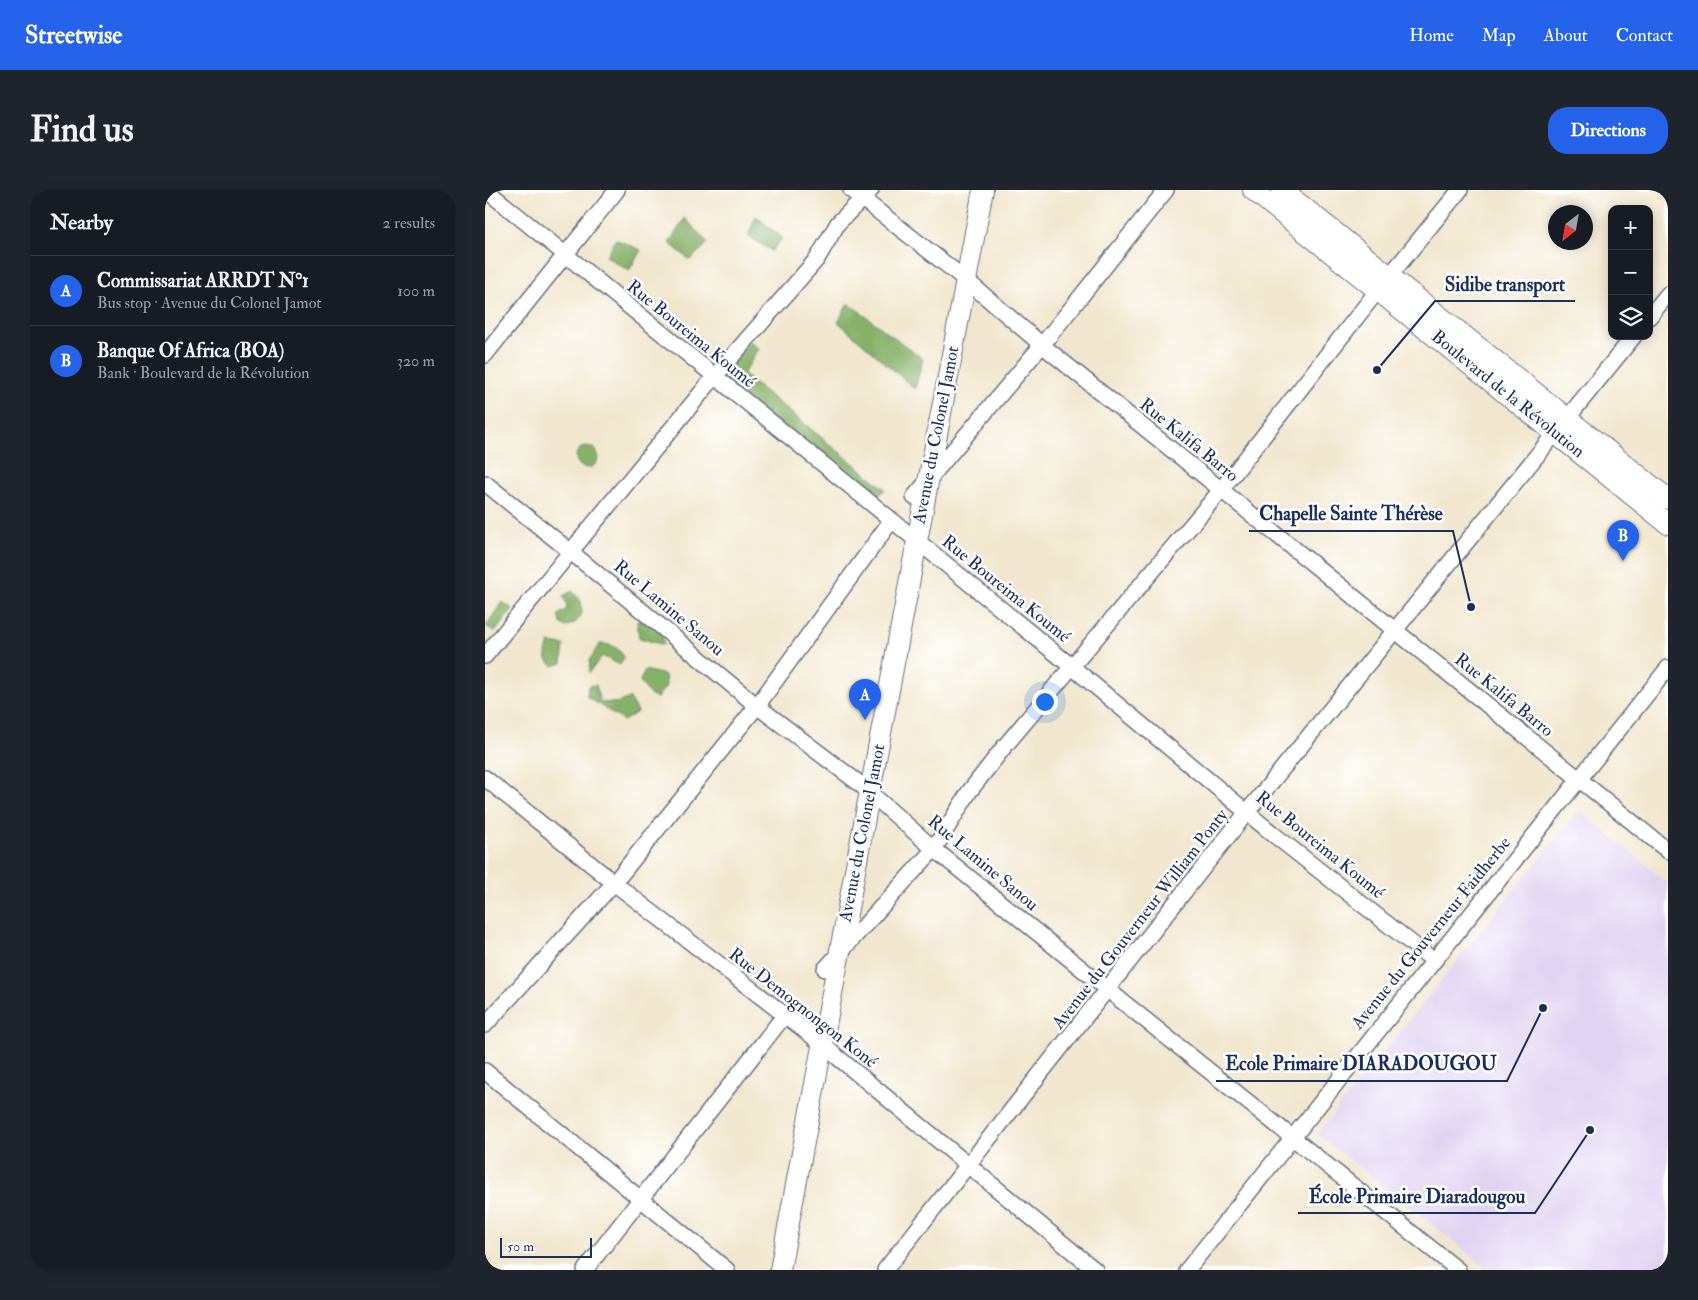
<!DOCTYPE html>
<html lang="en">
<head>
<meta charset="utf-8">
<style>
  :root { --surface:#171b24; --page:#20242c; --text:#f1f3f6; --muted:#9ea1a6; --line:#363941; --accent:#2563eb }
  body { margin:0; font-family:"IM FELL Double Pica",serif; background:var(--page); color:var(--text) }
  .controls { position:absolute; right:15px; top:15px; display:grid; overflow:hidden; border-radius:10px; box-shadow:0 2px 12px #0003 }
  .controls button { width:45px; height:45px; display:grid; place-items:center; padding:0; border:0; border-bottom:1px solid var(--line); background:var(--surface); color:var(--text); font:25px sans-serif }
  .compass { position:absolute; left:1063px; top:15px; width:45px; height:45px; border-radius:50%; background:var(--surface); box-shadow:0 2px 12px #0003; rotate:211deg }
  .scale { position:absolute; left:15px; bottom:12px; width:92px; box-sizing:border-box; padding-left:5px; border:2px solid #1b2f5e; border-top:0; font-size:14px; line-height:18px; white-space:nowrap; color:#1b2f5e; -webkit-text-stroke:4px #fff; paint-order:stroke }
  .you { position:absolute; left:559px; top:511px; width:18px; height:18px; margin:-12px; border:4px solid #fff; border-radius:50%; background:#1a73e8; box-shadow:0 0 0 8px #1a73e833 }
  .badge { display:grid; place-items:center; width:32px; height:32px; border-radius:50%; background:var(--accent); color:#fff; font-size:16px; font-weight:700 }
  .pin { position:absolute; translate:-50% -41px; filter:drop-shadow(0 1px 2px #0008) }
  .pin::after { content:''; position:absolute; top:26px; width:18px; height:15px; background:inherit; clip-path:polygon(0 0,100% 0,50% 100%) }
  .list { margin:0; padding:0; list-style:none }
  h2 { display:flex; justify-content:space-between; align-items:center; height:65px; margin:0; padding:0 20px; font-size:21px }
  h2 small { font-size:16px; font-weight:400; color:var(--muted) }
  .list li { display:grid; grid-template-columns:32px 1fr auto; gap:15px; align-items:center; box-sizing:border-box; height:70px; padding:0 20px; border-top:1px solid var(--line) }
  .list b { display:block; font-size:19px; white-space:nowrap }
  .list p { margin:0; font-size:16px; white-space:nowrap; color:var(--muted) }
  .list em { font-size:16px; font-style:normal; color:var(--muted) }
  .icon { flex:none; width:28px; height:28px; fill:none; stroke:currentColor; stroke-width:2; stroke-linecap:round; stroke-linejoin:round }
  .map { position:relative; flex:none; width:1183px; height:1080px; overflow:hidden; border-radius:20px }
  header { display:flex; align-items:center; gap:30px; box-sizing:border-box; height:70px; padding:0 25px; background:var(--accent); color:#fff }
  header strong { font-size:24px }
  nav { display:flex; gap:28px; margin-inline-start:auto; font-size:18px }
  .intro { display:flex; align-items:center; justify-content:space-between; box-sizing:border-box; height:120px; padding:0 30px }
  h1 { margin:0; font-size:35px }
  .button { padding:12px 22px; border-radius:20px; background:var(--accent); color:#fff; font-size:18px; font-weight:700 }
  main { display:flex; gap:30px; padding:0 30px }
  aside { flex:1; background:var(--surface); border-radius:20px; box-shadow:0 2px 12px #0003 }
  .map>svg:first-child { display:block }
  .built { fill:#e1d4f3 }
  .forest { fill:#86b169; stroke:#507064 }
  .lines { fill:none; stroke-linecap:round; stroke-linejoin:round }
  .minor-casing { stroke:#666f85; stroke-width:18 }
  .major-casing { stroke:#666f85; stroke-width:22 }
  .minor { stroke:#fff; stroke-width:15 }
  .major { stroke:#fff; stroke-width:20 }
  .labels { text-anchor:middle; dominant-baseline:central; stroke-width:5; stroke-linejoin:round; paint-order:stroke }
  .street-label { font-size:18px; fill:#1b2f5e; stroke:#fff }
  .leader { fill:none; stroke:#1b2f5e; stroke-width:2 }
  .callout-dot { fill:#1b2f5e; stroke:#fff; stroke-width:2 }
  .callout-label { font-size:19px; text-anchor:middle; font-weight:bold; fill:#1b2f5e; stroke:#fff; stroke-width:5; stroke-linejoin:round; paint-order:stroke }
</style>
</head>
<body>
<header>
<strong>Streetwise</strong>
<nav><a>Home</a><a>Map</a><a>About</a><a>Contact</a></nav>
</header>
<div class="intro"><h1>Find us</h1><a class="button">Directions</a></div>
<main>
<aside>
<h2>Nearby<small>2 results</small></h2>
<ul class="list">
<li><span class="badge">A</span><div><b>Commissariat ARRDT N°1</b><p>Bus stop · Avenue du Colonel Jamot</p></div><em>100 m</em></li>
<li><span class="badge">B</span><div><b>Banque Of Africa (BOA)</b><p>Bank · Boulevard de la Révolution</p></div><em>320 m</em></li>
</ul>
</aside>
<div class="map">
<svg width="1183" height="1080" viewBox="0 0 1183 1080">
  <rect width="100%" height="100%" fill="#fff"/>
  <filter id="ink" filterUnits="userSpaceOnUse"><feTurbulence type="fractalNoise" baseFrequency=".02" numOctaves="2"/><feDisplacementMap in="SourceGraphic" scale="10" xChannelSelector="R" yChannelSelector="G"/><feConvolveMatrix kernelMatrix="1 2 1 2 8 2 1 2 1" color-interpolation-filters="sRGB"/></filter>
  <filter id="wash" filterUnits="userSpaceOnUse"><feTurbulence type="fractalNoise" baseFrequency=".0096" numOctaves="4" result="noise"/><feDisplacementMap in="SourceGraphic" scale="20" xChannelSelector="R" yChannelSelector="G"/><feGaussianBlur stdDeviation="1.12" result="paint"/><feColorMatrix in="noise" values="0 0 0 0 0 0 0 0 0 0 0 0 0 0 0 0 0 1.4 0 .05"/><feComposite in="paint" operator="in"/></filter>
  <g filter="url(#wash)">
    <rect width="100%" height="100%" fill="#f1e7ce"/>
    <path class="built" d="M1094,620l89,73v387h-179l-172,-136z"/>
    <g class="forest">
      <path d="M271,26l26,22 -10,13 -24,-15z"/>
      <path d="M200,28l23,25 -18,17 -21,-17z"/>
      <path d="M131,49l25,11 -12,21 -23,-15z"/>
      <path d="M363,113l75,56 -8,30 -77,-67z"/>
      <path d="M265,151l9,8 -16,25 142,115 -13,15 -154,-129z"/>
      <circle cx="102" cy="267" r="11"/>
      <path d="M87,401l9,10 1,13 -7,9 -9,4 -5,-3 -3,-9 8,-5 1,-5 -4,-9z"/>
      <path d="M17,412l11,7 -18,23 -9,-6z"/>
      <path d="M152,431l24,1 3,23 -25,-7z"/>
      <path d="M64,453l15,2 -2,18 -9,3c-9,-7 -8,-13 -4,-23z"/>
      <path d="M115,454c12,0 18,3 24,13l-4,8 -18,-9 -13,17 1,-14z"/>
      <path d="M160,480l20,5 1,11 -9,12 -7,-3 -10,-14z"/>
      <path d="M111,495l4,17 16,1 14,-5 7,14 -13,9 -37,-24 1,-11z"/>
    </g>
  </g>
  <g filter="url(#ink)">
    <g class="lines">
      <defs>
        <g id="minor">
          <path d="M1,0l585,476 202,168 160,126"/>
          <path d="M366,0l115,90 76,65 626,506"/>
          <path d="M1164,127l19,-23"/>
          <path d="M0,165l132,-165"/>
          <path d="M0,293l86,69 186,154 103,78 74,65 174,141 350,280"/>
          <path d="M429,307l128,-152 124,-155"/>
          <path d="M0,466l230,-280 102,-117 21,-36 33,-33"/>
          <path d="M0,588l129,105 198,153 283,234"/>
          <path d="M340,779l109,-120 35,-57 35,-45 217,-257 157,-200 82,-100"/>
          <path d="M0,835l129,-142 143,-177 134,-185"/>
          <path d="M0,881l242,199"/>
          <path d="M100,1080l199,-254"/>
          <path d="M400,1080l363,-459 386,-475"/>
          <path d="M702,1080l481,-602"/>
        </g>
        <g id="major">
          <path d="M768,0l415,334"/>
          <path d="M797,0l386,309"/>
          <path d="M295,1080l203,-1080"/>
        </g>
      </defs>
      <use href="#minor" class="minor-casing"/>
      <use href="#major" class="major-casing"/>
      <use href="#minor" class="minor"/>
      <use href="#major" class="major"/>
    </g>
  </g>
  <g class="labels">
    <g class="street-label">
      <text transform="translate(206 144) rotate(39)">Rue Boureima Koumé</text>
      <text transform="translate(1023 204) rotate(39)">Boulevard de la Révolution</text>
      <text transform="translate(451 245) rotate(-79)">Avenue du Colonel Jamot</text>
      <text transform="translate(704 250) rotate(39)">Rue Kalifa Barro</text>
      <text transform="translate(521 399) rotate(39)">Rue Boureima Koumé</text>
      <text transform="translate(184 418) rotate(40)">Rue Lamine Sanou</text>
      <text transform="translate(1019 505) rotate(39)">Rue Kalifa Barro</text>
      <text transform="translate(377 643) rotate(-79)">Avenue du Colonel Jamot</text>
      <text transform="translate(835 655) rotate(39)">Rue Boureima Koumé</text>
      <text transform="translate(498 673) rotate(40)">Rue Lamine Sanou</text>
      <text transform="translate(655 729) rotate(-52)">Avenue du Gouverneur William Ponty</text>
      <text transform="translate(946 743) rotate(-51)">Avenue du Gouverneur Faidherbe</text>
      <text transform="translate(318 818) rotate(38)">Rue Demognongon Koné</text>
    </g>
  </g>
  <path class="leader" d="M892 180L950 111H1090M986 417L968 341H764M1058 818L1022 891H731M1105 940L1050 1023H813"/>
  <g class="callout-dot">
    <circle cx="892" cy="180" r="5"/>
    <circle cx="986" cy="417" r="5"/>
    <circle cx="1058" cy="818" r="5"/>
    <circle cx="1105" cy="940" r="5"/>
  </g>
  <g class="callout-label">
    <text x="1020" y="101">Sidibe transport</text>
    <text x="866" y="330">Chapelle Sainte Thérèse</text>
    <text x="876" y="880">Ecole Primaire DIARADOUGOU</text>
    <text x="932" y="1013">École Primaire Diaradougou</text>
  </g>
</svg>
<div class="controls">
<button>+</button>
<button>−</button>
<button><svg class="icon" aria-label="layers" viewBox="0 0 24 24"><path d="M12 4l9 5-9 5-9-5zM3 14l9 5 9-5"/></svg></button>
</div>
<svg class="compass" viewBox="-18 -18 36 36"><path d="M0-13l5 13h-10z" fill="#e53935"/><path d="M0 13l5-13h-10z" fill="#9ea1a6"/></svg>
<div class="scale">50 m</div>
<div class="you"></div>
<div class="pin badge" style="left:380px;top:530px">A</div>
<div class="pin badge" style="left:1138px;top:371px">B</div>
</div>
</main>
</body>
</html>
